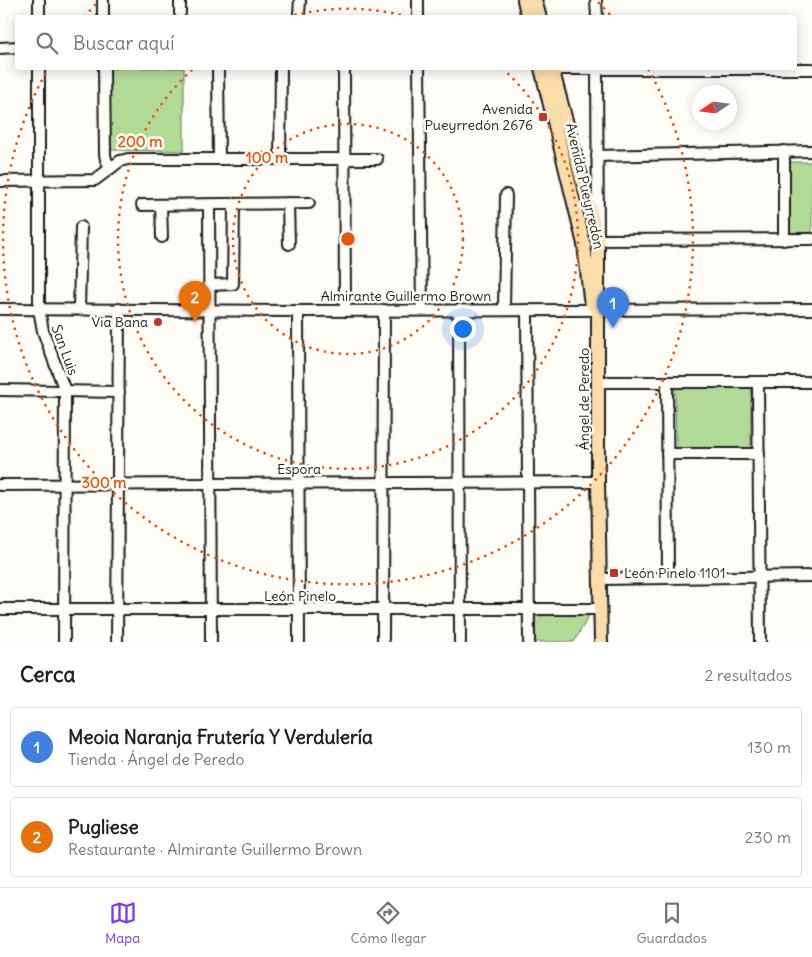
<!DOCTYPE html>
<html lang="es">
<head>
<meta charset="utf-8">
<style>
  :root { --surface:#fff; --page:#f6f6f6; --text:#222; --muted:#767676; --line:#e0e0e0; --accent:#7c3aed }
  body { margin:0; font-family:Delius,sans-serif; background:var(--page); color:var(--text) }
  .compass { position:absolute; left:692px; top:85px; width:45px; height:45px; border-radius:50%; background:var(--surface); box-shadow:0 2px 12px #0003; rotate:257deg }
  .you { position:absolute; left:462px; top:328px; width:18px; height:18px; margin:-12px; border:4px solid #fff; border-radius:50%; background:#1a73e8; box-shadow:0 0 0 8px #1a73e833 }
  .badge { display:grid; place-items:center; width:32px; height:32px; border-radius:50%; background:var(--accent); color:#fff; font-size:16px; font-weight:700 }
  .pin { position:absolute; translate:-50% -41px; filter:drop-shadow(0 1px 2px #0008) }
  .pin::after { content:''; position:absolute; top:26px; width:18px; height:15px; background:inherit; clip-path:polygon(0 0,100% 0,50% 100%) }
  .list { margin:0; padding:0; list-style:none }
  h2 { display:flex; justify-content:space-between; align-items:center; height:65px; margin:0; padding:0 20px; font-size:21px }
  h2 small { font-size:16px; font-weight:400; color:var(--muted) }
  .list li { display:grid; grid-template-columns:32px 1fr auto; gap:15px; align-items:center; box-sizing:border-box; height:80px; margin:0 10px 10px; padding:0 10px; border:1px solid var(--line); border-radius:5px }
  .list b { display:block; font-size:19px; white-space:nowrap }
  .list p { margin:0; font-size:16px; white-space:nowrap; color:var(--muted) }
  .list em { font-size:16px; font-style:normal; color:var(--muted) }
  .icon { flex:none; width:28px; height:28px; fill:none; stroke:currentColor; stroke-width:2; stroke-linecap:round; stroke-linejoin:round }
  .map { position:relative; flex:none; width:812px; height:642px; overflow:hidden }
  .search { position:absolute; background:var(--surface); box-shadow:0 2px 12px #0003; left:15px; right:15px; top:15px; height:55px; display:flex; align-items:center; gap:12px; box-sizing:border-box; padding:0 18px; border-radius:5px; color:var(--muted); font-size:19px }
  .sheet { height:245px; background:var(--surface) }
  nav { display:flex; justify-content:space-around; align-items:center; box-sizing:border-box; height:70px; border-top:1px solid var(--line); background:var(--surface); font-size:14px; color:var(--muted) }
  nav a { display:grid; justify-items:center; gap:2px }
  nav .on { color:var(--accent) }
  .map>svg:first-child { display:block }
  .green { fill:#b1da97; stroke:#667b5a }
  .lines { fill:none; stroke-linecap:round; stroke-linejoin:round }
  .minor-casing { stroke:#1c1c1c; stroke-width:14 }
  .major-casing { stroke:#1c1c1c; stroke-width:16 }
  .minor { stroke:#fdfcf7; stroke-width:10 }
  .major { stroke:#faddab; stroke-width:12 }
  .ring { fill:none; stroke:#e8590c; stroke-width:2.5; stroke-dasharray:2.5 5 }
  .poi-dot { fill:#c8321e; stroke:#fdfcf7; stroke-width:2 }
  .labels { text-anchor:middle; dominant-baseline:central; stroke-width:5; stroke-linejoin:round; paint-order:stroke }
  .poi-label { font-size:14px; fill:#1c1c1c; stroke:#fdfcf7; text-anchor:end }
  .street-label { font-size:14px; fill:#1c1c1c; stroke:#fdfcf7 }
  .centre { fill:#e8590c; stroke:#fdfcf7; stroke-width:2.5 }
  .ring-label { font-size:15px; text-anchor:middle; font-weight:bold; fill:#e8590c; stroke:#fdfcf7; stroke-width:5; stroke-linejoin:round; paint-order:stroke }
</style>
</head>
<body>
<div class="map">
<svg width="812" height="642" viewBox="0 0 812 642">
  <rect width="100%" height="100%" fill="#fdfcf7"/>
  <filter id="ink" filterUnits="userSpaceOnUse"><feTurbulence type="fractalNoise" baseFrequency=".02" numOctaves="2"/><feDisplacementMap in="SourceGraphic" scale="10" xChannelSelector="R" yChannelSelector="G"/><feConvolveMatrix kernelMatrix="1 2 1 2 8 2 1 2 1" color-interpolation-filters="sRGB"/></filter>
  <g filter="url(#ink)">
    <g class="green">
      <path d="M109,68h75v83l-75,-1z"/>
      <rect x="789" y="162" width="23" height="72"/>
      <path d="M675,388h76v61h-75z"/>
      <path d="M590,614l-16,28h-39v-26z"/>
    </g>
    <g class="lines">
      <defs>
        <g id="minor">
          <path d="M39,0v18"/>
          <path d="M103,0v18"/>
          <path d="M180,0v13"/>
          <path d="M418,0v18"/>
          <path d="M596,0l1,18"/>
          <path d="M299,14l1,-14"/>
          <path d="M0,48l18,-1"/>
          <path d="M39,68v241l4,22 22,60 -1,251"/>
          <path d="M104,68l1,86 1,6 5,8"/>
          <path d="M218,68l1,91"/>
          <path d="M344,68l1,243"/>
          <path d="M419,68l3,242"/>
          <path d="M597,68l1,172 214,-1"/>
          <path d="M545,71l7,-2h260"/>
          <path d="M784,151v89"/>
          <path d="M597,156l215,-5"/>
          <path d="M280,159l1,-91"/>
          <path d="M0,181l95,-1 25,-19 8,-2h249"/>
          <path d="M288,203l1,41"/>
          <path d="M142,205l167,-2"/>
          <path d="M161,205l1,32"/>
          <path d="M209,205l2,437"/>
          <path d="M210,285l23,-1 1,-79"/>
          <path d="M0,309l298,2 514,-2"/>
          <path d="M79,309l2,-82"/>
          <path d="M504,309l2,-114"/>
          <path d="M459,310l1,332"/>
          <path d="M527,310l2,332"/>
          <path d="M298,311l1,331"/>
          <path d="M599,382h213"/>
          <path d="M758,382l2,260"/>
          <path d="M667,383l1,195"/>
          <path d="M0,390l119,2"/>
          <path d="M667,454h92"/>
          <path d="M0,485l598,-3"/>
          <path d="M600,579l212,-3"/>
          <path d="M0,609h601"/>
          <path d="M117,642l2,-333"/>
          <path d="M383,642l1,-332"/>
        </g>
        <g id="major">
          <path d="M524,0l4,18"/>
          <path d="M535,0l5,18"/>
          <path d="M541,68l43,176 6,54 2,6 7,5"/>
          <path d="M552,68l46,172v242l3,160"/>
        </g>
      </defs>
      <use href="#minor" class="minor-casing"/>
      <use href="#major" class="major-casing"/>
      <use href="#minor" class="minor"/>
      <use href="#major" class="major"/>
    </g>
  </g>
  <g class="ring">
    <circle cx="348" cy="239" r="115"/>
    <path d="M287 17A230 230 0 0 1 409 17M502 68A230 230 0 1 1 194 68"/>
    <path d="M84 17A345 345 0 0 1 98 2M598 2A345 345 0 0 1 612 17M648 69A345 345 0 1 1 48 69"/>
  </g>
  <g class="poi-dot">
    <rect x="538" y="112" width="10" height="10" rx="2.5"/>
    <circle cx="158" cy="322" r="5"/>
    <rect x="609" y="568" width="10" height="10" rx="2.5"/>
  </g>
  <g class="labels">
    <g class="poi-label">
      <text x="533" y="109">Avenida<tspan x="533" dy="16">Pueyrredón 2676</tspan></text>
      <text x="148" y="322">Via Bana</text>
      <text x="624" y="573" text-anchor="start">León Pinelo 1101</text>
    </g>
    <g class="street-label">
      <text transform="translate(585 186) rotate(77)">Avenida Pueyrredón</text>
      <text x="406" y="296">Almirante Guillermo Brown</text>
      <text transform="translate(65 350) rotate(70)">San Luis</text>
      <text transform="translate(584 399) rotate(-90)">Ángel de Peredo</text>
      <text x="299" y="469">Espora</text>
      <text x="300" y="596">León Pinelo</text>
    </g>
  </g>
  <circle cx="348" cy="239" r="8" class="centre"/>
  <g class="ring-label">
    <text x="140" y="147">200 m</text>
    <text x="267" y="163">100 m</text>
    <text x="104" y="488">300 m</text>
  </g>
</svg>
<svg class="compass" viewBox="-18 -18 36 36"><path d="M0-13l5 13h-10z" fill="#e53935"/><path d="M0 13l5-13h-10z" fill="#767676"/></svg>
<div class="you"></div>
<div class="pin badge" style="left:613px;top:328px;background:#3f7fe0">1</div>
<div class="pin badge" style="left:195px;top:322px;background:#e8710a">2</div>
<div class="search"><svg class="icon" aria-label="search" viewBox="0 0 24 24"><circle cx="10" cy="10" r="6"/><path d="M15 15l6 6"/></svg>Buscar aquí</div>
</div>
<section class="sheet">
<h2>Cerca<small>2 resultados</small></h2>
<ul class="list">
<li><span class="badge" style="background:#3f7fe0">1</span><div><b>Meoia Naranja Frutería Y Verdulería</b><p>Tienda · Ángel de Peredo</p></div><em>130 m</em></li>
<li><span class="badge" style="background:#e8710a">2</span><div><b>Pugliese</b><p>Restaurante · Almirante Guillermo Brown</p></div><em>230 m</em></li>
</ul>
</section>
<nav>
<a class="on"><svg class="icon" aria-label="map" viewBox="0 0 24 24"><path d="M3 6l6-2 6 2 6-2v14l-6 2-6-2-6 2zM9 4v14M15 6v14"/></svg>Mapa</a>
<a><svg class="icon" aria-label="directions" viewBox="0 0 24 24"><path d="M12 3l9 9-9 9-9-9zM9 14v-3h6M13 9l2 2-2 2"/></svg>Cómo llegar</a>
<a><svg class="icon" aria-label="saved" viewBox="0 0 24 24"><path d="M7 4h10v16l-5-4-5 4z"/></svg>Guardados</a>
</nav>
</body>
</html>
